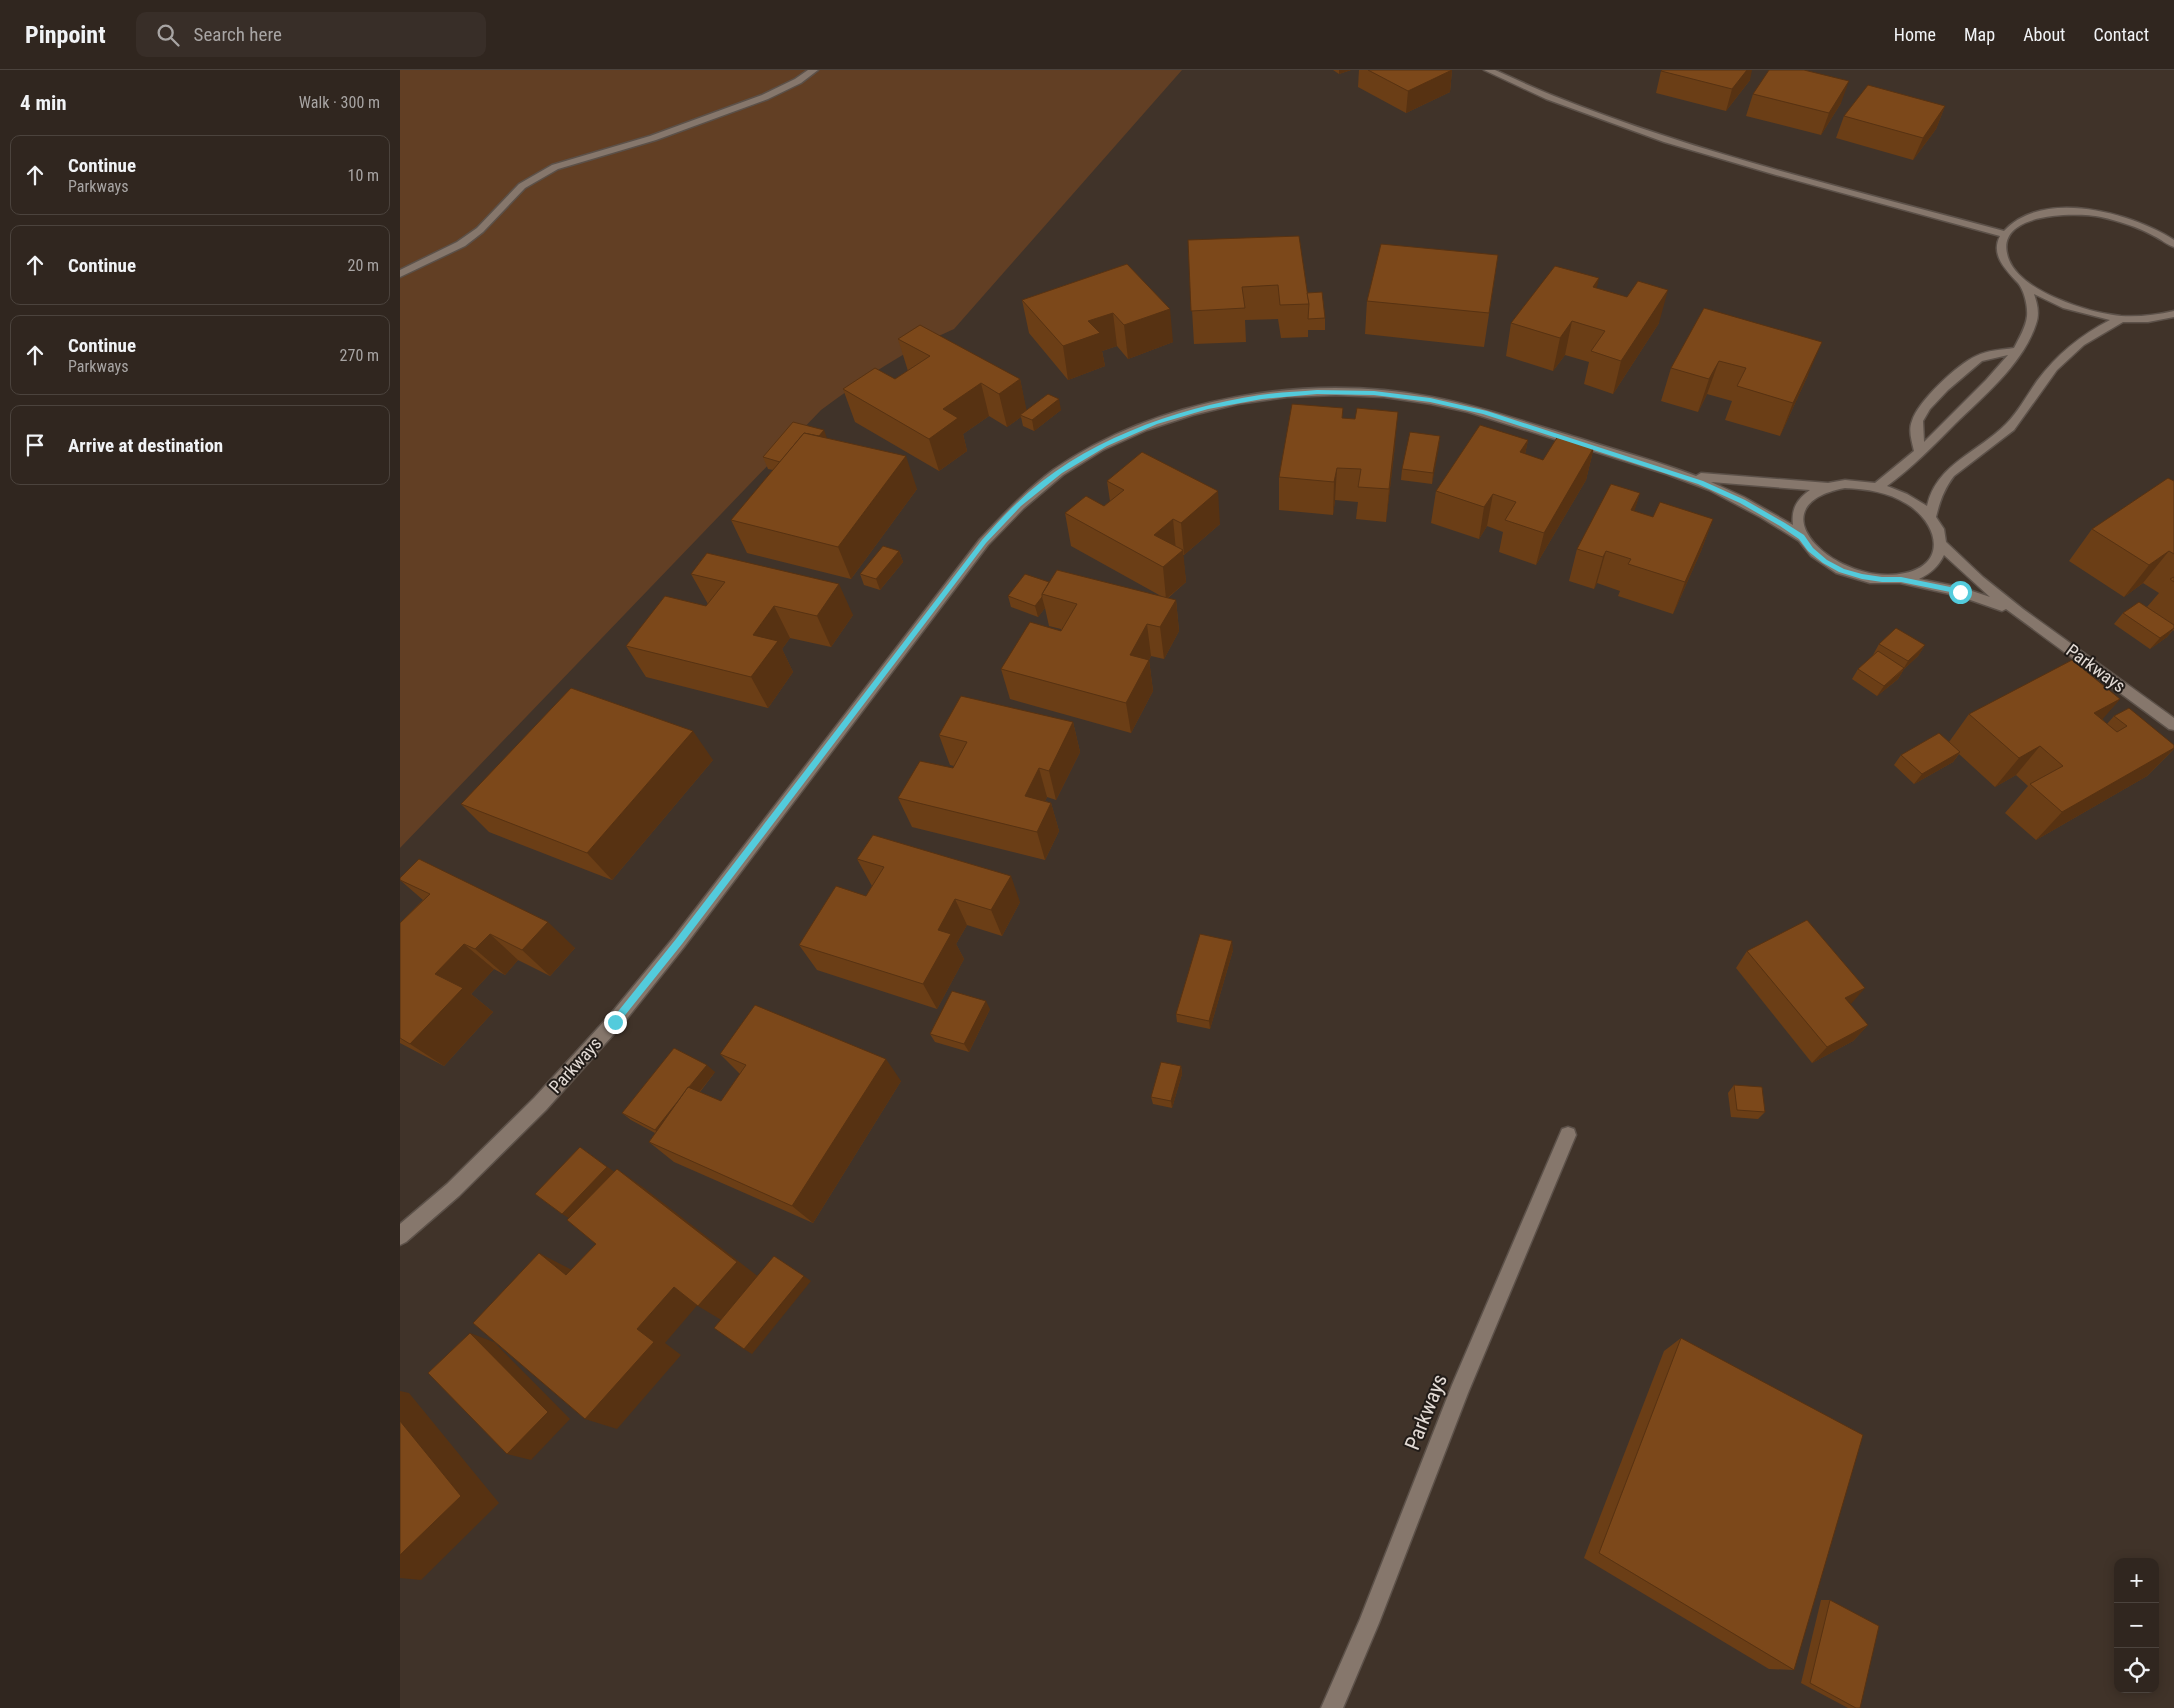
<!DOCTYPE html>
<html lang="en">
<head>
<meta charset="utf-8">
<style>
  :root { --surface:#30261f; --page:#382e28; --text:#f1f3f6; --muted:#a8a5a4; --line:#4b433d }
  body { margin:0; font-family:"Roboto Condensed",sans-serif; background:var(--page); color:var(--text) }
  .controls { position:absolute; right:15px; bottom:15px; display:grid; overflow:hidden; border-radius:10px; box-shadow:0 2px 12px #0003 }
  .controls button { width:45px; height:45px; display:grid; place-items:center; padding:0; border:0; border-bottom:1px solid var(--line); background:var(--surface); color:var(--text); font:25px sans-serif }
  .stop { position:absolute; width:15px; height:15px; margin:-11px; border:4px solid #53cbdc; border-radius:50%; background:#fff }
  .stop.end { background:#53cbdc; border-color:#fff; box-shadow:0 1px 5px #0008 }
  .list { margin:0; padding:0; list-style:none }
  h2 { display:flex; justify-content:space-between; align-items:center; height:65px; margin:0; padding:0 20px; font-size:21px }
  h2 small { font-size:16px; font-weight:400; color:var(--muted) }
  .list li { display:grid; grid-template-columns:32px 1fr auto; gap:15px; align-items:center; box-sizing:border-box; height:80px; margin:0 10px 10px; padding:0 10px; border:1px solid var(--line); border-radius:10px }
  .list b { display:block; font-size:19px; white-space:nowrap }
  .list p { margin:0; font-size:16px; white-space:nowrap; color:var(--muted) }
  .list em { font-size:16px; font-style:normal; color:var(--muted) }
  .icon { flex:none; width:28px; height:28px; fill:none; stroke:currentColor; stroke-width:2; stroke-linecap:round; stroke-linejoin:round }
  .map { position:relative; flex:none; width:1774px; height:1638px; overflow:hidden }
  header { display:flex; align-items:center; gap:30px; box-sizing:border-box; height:70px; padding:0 25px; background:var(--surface); border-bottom:1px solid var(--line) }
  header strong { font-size:24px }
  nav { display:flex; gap:28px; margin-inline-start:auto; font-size:18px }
  .search { width:350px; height:45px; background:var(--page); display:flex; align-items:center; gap:12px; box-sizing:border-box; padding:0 18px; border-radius:10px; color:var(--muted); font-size:19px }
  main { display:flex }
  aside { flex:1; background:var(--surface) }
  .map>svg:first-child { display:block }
  .green { fill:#623f24 }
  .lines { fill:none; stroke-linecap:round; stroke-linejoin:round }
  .minor-casing { stroke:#5c5149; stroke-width:3 }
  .minor { fill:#86776c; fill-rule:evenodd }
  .wall { fill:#6b3e16 }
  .shaded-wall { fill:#573212 }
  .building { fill:#7c481a; stroke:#573212 }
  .route { fill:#53cbdc }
  .labels { text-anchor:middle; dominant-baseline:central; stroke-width:4; stroke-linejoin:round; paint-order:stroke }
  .street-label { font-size:18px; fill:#e3dbd5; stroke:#221c18 }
  .near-street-label { font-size:21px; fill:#e3dbd5; stroke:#221c18 }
</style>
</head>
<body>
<header>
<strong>Pinpoint</strong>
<div class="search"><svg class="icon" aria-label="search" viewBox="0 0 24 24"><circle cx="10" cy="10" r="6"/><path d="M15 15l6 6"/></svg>Search here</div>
<nav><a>Home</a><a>Map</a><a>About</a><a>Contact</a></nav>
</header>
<main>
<aside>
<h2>4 min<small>Walk · 300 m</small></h2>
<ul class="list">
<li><svg class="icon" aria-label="ahead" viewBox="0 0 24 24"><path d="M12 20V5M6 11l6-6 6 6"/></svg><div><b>Continue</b><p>Parkways</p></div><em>10 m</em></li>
<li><svg class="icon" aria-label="ahead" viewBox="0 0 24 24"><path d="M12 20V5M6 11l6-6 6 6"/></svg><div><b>Continue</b></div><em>20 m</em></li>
<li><svg class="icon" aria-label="ahead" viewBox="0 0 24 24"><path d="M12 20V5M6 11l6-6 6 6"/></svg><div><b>Continue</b><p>Parkways</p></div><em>270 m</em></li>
<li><svg class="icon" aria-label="arrive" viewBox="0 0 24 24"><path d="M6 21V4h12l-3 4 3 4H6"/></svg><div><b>Arrive at destination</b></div></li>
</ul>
</aside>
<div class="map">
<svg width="1774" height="1638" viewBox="0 0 1774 1638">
  <rect width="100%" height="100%" fill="#403329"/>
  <path class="green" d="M0,0h782l-228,259c-49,21 -91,50 -133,81l-421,438z"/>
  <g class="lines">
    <defs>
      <g id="minor">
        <path d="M408,0h10l-17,13 -33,16 -112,41 -98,29 -33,19 -42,44 -18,14 -65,31v-7l57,-28 20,-14 42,-44 33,-19 98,-29 112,-41 33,-16z"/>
        <path d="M1084,0h11c20,9 39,18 59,26 145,58 299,94 450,135 39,-43 128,-18 170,9v7c-7,-2 -13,-8 -20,-11 -16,-9 -35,-15 -53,-19 -26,-5 -111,-5 -92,43 13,32 80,53 112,56 18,1 36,-1 53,-5v6l-26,5h-25l-39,23 -27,25 -43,60 -60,46c-10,13 -14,25 -18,41l8,12 2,13 37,35 40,32 151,109v12l-5,-1 -163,-120 -4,2 -43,-15 -59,-13h-30l-34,-10 -25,-17 -12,-15 -39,-24 -51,-27 -43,-16 -198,-62 -37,-8 -47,-7 -48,-2 -49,2 -49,7 -45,11 -46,15 -44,20 -40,25 -39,33 -36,37 -304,402 -63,79 -75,84 -87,86 -53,46 -6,3v-21l47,-40 87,-86 75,-82 65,-79 306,-398c23,-24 46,-49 73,-69 105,-73 255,-97 379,-73 52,10 102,28 153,43 37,12 75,22 111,36l5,-3 127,10 17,-3 30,3 39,-32c-2,-9 -6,-21 -2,-30 6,-20 46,-57 64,-65 12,-6 25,-6 38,-8 5,-10 12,-21 13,-32 1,-10 -3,-26 -9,-33 -12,-13 -28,-28 -18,-47l-224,-61 -112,-33 -118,-43zM1634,224l29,14 47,12c-29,15 -53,34 -73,61 -10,14 -18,30 -31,43 -27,28 -70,40 -79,82l-20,-12 -20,-8c25,-18 46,-40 68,-62 30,-29 68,-60 81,-100 4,-11 1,-21 -2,-30zM1608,285l-22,25 -62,62 -1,-21 7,-12 18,-19 34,-29zM1311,412l99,8c-13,9 -19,19 -17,35l-49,-28zM1445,418c22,1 43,4 62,16 31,19 41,60 -2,69 -67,15 -155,-67 -60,-85zM1544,485l46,42 -30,-10 -41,-8c12,-6 19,-12 25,-24z"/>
        <path d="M1168,1057l6,2 2,6 -108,258 -89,230 -36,85h-22l39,-89 92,-234 110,-256z"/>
      </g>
    </defs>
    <use href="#minor" class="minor-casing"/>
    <use href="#minor" class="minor"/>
  </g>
  <g class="wall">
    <path d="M933,0h18l-12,4z"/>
    <path d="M959,0h93l-2,22 -44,21 -48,-26z"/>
    <path d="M1261,1l89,9 -24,31 -70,-18z"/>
    <path d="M1353,24l88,9 -20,32 -75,-19z"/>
    <path d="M1545,36l-9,23 -23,31 -77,-22 8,-22z"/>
    <path d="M788,170l119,53 18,25v12h-17v7l-27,1 -3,-19 -33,1 1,22 -52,2z"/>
    <path d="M1098,185l-14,92 -119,-13 2,-33z"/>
    <path d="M727,194l46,78 -45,17 -11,-13 -15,5 3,15 -37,14 -39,-47 -7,-33z"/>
    <path d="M1197,218l62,35 -46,71 -29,-10 5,-22 -24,-7 -12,16 -47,-15 5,-33z"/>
    <path d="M1304,238l104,67 -28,61 -55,-16 7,-19 -25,-7 -9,18 -37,-11 10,-33z"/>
    <path d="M498,269l122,40 6,31h35l-27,21 -11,-5 -2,-9 -14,10 -18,-11 -26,18 4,17 -28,20 -84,-49 -12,-33 52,-10 13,-8z"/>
    <path d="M1040,366l-8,48 -31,-4 1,-11z"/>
    <path d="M427,368l90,51 -66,90 -104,-26 -16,-33 42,-50 -5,-1 -5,-12z"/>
    <path d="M1128,370l-3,14 18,6 51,-13 -8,33 -50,85 -37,-13 4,-20 -16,-6 -8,13 -48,-16 5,-32z"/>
    <path d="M995,375l-9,77 -30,-3 2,-17 -23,-2 -2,15 -54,-5v-33z"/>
    <path d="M707,411l113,43 -36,31h-1l3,27 -18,16 8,2 3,31 -15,28 -13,-3 -2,4 4,31 -22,42 -121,-34 -9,-30 60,-38v-2l-12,-3 -4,-18 -7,9 -27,-10 -3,-11 41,-14 112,14 -90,-50 -6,-33 39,-7 6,-5z"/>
    <path d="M1774,411v150l-1,-1 -6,7 -17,12 -36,-25 9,-11 24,-6 12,-14 -16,-10 -19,14 -55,-36 23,-32z"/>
    <path d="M1240,423l-6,18 19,6 60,2 -12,32 -28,63 -55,-18 2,-5 -23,-8 -3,6 -25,-8 8,-32z"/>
    <path d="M499,481l4,11 -23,28 -16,-5 -4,-11z"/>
    <path d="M307,483l146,62 -22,32 -41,-9 -8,11 11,23 -25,36 -122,-31 -20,-31 80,-40 2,-2 -17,-30z"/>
    <path d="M1479,574l46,1 -7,11 -14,13 -6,10 -21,17 -25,-17 6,-10 16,-14h-1z"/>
    <path d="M1720,629l-18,20 5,5 7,-8 60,29v4l-27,27 -111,64 -31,-27 23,-27 -12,-11 -21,12 -36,-33 -6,8 -39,22 -20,-19 7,-10 48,-13 20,-28z"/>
    <path d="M673,652l7,30 -24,48 -9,-3 -2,4 6,2 8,28 -14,29 -133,-33 -14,-29 55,-30 1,-2 -4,-1 -11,-30z"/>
    <path d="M313,690l-101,120 -123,-48 -28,-28z"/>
    <path d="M457,789l163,43 -18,34 -35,-11 -11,19 8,15 -27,50 -120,-39 -18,-25 67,-49 6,-10z"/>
    <path d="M0,808l175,70 -25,28 -32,-16 -13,15 -11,-6 -23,25 22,18 -49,54 -44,-23v-120l23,-23 -23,-20z"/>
    <path d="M833,880l-23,79 -33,-7 -1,-8z"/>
    <path d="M1347,881l103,53 18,21 -15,16 -41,22 -76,-95z"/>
    <path d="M590,939l-21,43 -34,-10 -5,-8z"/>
    <path d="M320,984l181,27 -88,142 -139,-61 -25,-20 6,-9 -24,-13 -9,-7 93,-41 -15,20 21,9 19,-27z"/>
    <path d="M781,996l1,8 -10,34 -19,-4 -2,-7z"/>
    <path d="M1334,1015l31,27 -7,7 -27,-2 -3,-24z"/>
    <path d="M1281,1268l113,332 -25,-1 -185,-111 80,-207z"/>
    <path d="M1421,1530h9l30,108h-12l-47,-25z"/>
  </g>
  <g class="shaded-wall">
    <path d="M939,0h12l-12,4z"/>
    <path d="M1052,0l-2,22 -44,21 2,-22z"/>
    <path d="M1347,0h5l-2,10 -24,31 6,-22z"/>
    <path d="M1449,11l-8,22 -20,32 8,-22z"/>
    <path d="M1545,36l-9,23 -23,31 10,-22z"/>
    <path d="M1199,208l-8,34 2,-25z"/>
    <path d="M1268,220l-9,33 -46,71 8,-33z"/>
    <path d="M770,239l3,33 -45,17 -4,-34z"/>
    <path d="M713,243l4,33 -15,5 3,15 -37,14 -5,-34 25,-25z"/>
    <path d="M1172,251l-7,34 -12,16 7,-33z"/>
    <path d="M1422,272l-14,33 -28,61 13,-33z"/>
    <path d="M1319,291l-12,33 -9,18 11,-33z"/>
    <path d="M620,309l7,33 -7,3 1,2 -14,10 -8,-33z"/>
    <path d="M581,313l8,33 -26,18 4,17 -28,20 -10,-32 14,-30z"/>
    <path d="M659,329l2,11 -27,21 -2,-11z"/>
    <path d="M998,342l-3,33 -9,77 3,-33z"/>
    <path d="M424,360l4,11 -34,24z"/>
    <path d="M1040,366l-1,11 -7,37 1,-11z"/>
    <path d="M1128,370l-7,33 -1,-21z"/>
    <path d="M1194,377l-8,33 -50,85 8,-32z"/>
    <path d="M506,386l11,33 -66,90 -13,-32z"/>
    <path d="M937,398l-2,32 -2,15 1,-33z"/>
    <path d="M818,421l2,33 -36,31 -3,-32z"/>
    <path d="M1240,423l-10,32 1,-15z"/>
    <path d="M1093,424l-6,32 -8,13 5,-32z"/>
    <path d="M773,449l3,32 -22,-16z"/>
    <path d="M1313,449l-12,32 -28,63 12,-32z"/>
    <path d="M783,480l3,32 -20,17 -3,-32z"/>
    <path d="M499,481l4,11 -23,28 -4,-11z"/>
    <path d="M1206,481l-9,32 -3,6 9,-32z"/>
    <path d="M1769,481l-26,32 -19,14 25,-32z"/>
    <path d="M439,514l14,31 -22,32 -14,-31z"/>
    <path d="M642,527l3,11 -7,9 -3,-11z"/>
    <path d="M776,530l3,31 -15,28 -4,-32z"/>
    <path d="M374,536l16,32 -8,11 11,23 -25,36 -17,-31 2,-42z"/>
    <path d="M747,554l4,32 -16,30 -5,-31z"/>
    <path d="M1774,558l-7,9 -17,12 10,-11z"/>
    <path d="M1525,575l-7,11 -14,13 -6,10 -21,17 7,-10 18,-15 6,-10z"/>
    <path d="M749,590l4,31 -22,42 -5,-30z"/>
    <path d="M1720,629l-26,30v-16z"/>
    <path d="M673,652l7,30 -24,48 -7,-29z"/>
    <path d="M293,661l20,29 -101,120 -25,-27z"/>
    <path d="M1640,676l-24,29 -21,12 24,-29z"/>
    <path d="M1774,678v1l-27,27 -111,64 26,-28z"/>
    <path d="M1560,682l-7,10 -39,22 8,-10z"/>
    <path d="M639,698l8,29 -13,27 -9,-28z"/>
    <path d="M651,733l8,28 -14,29 -8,-28z"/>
    <path d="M611,806l9,26 -18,34 -11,-26z"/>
    <path d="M555,829l12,26 -11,19 8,15 -27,50 -14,-25 15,-54z"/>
    <path d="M148,852l27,26 -25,28 -28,-26z"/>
    <path d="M90,864l28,26 -13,15 -30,-26z"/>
    <path d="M832,871l1,9 -23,79 -1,-8z"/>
    <path d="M64,874l30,25 -23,25 22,18 -49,54 -34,-22 25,-70z"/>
    <path d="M1465,918l-14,16 -6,-6z"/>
    <path d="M586,931l4,8 -21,43 -5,-8z"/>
    <path d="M1468,955l-15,16 -41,22 15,-16z"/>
    <path d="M486,989l15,22 -88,142 -21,-17z"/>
    <path d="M307,995l8,7 -51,65 -9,-7z"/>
    <path d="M781,996l1,8 -10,34 -1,-7z"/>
    <path d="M180,1077l36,26 -44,47 -10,-6z"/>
    <path d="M217,1099l27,19 116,90 -37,43 -25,-15z"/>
    <path d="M139,1183l31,16 26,21 -30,-15z"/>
    <path d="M404,1206l7,5 -59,73 -8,-5z"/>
    <path d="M274,1217l26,15 -35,41 16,12 -64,74 -32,-10 52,-90z"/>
    <path d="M70,1263l24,9 76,77 -39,41 -24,-6z"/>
    <path d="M0,1321l9,2 90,110 -78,77 -21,-2z"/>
  </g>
  <g class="building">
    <path d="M968,0h84l-44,21z"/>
    <path d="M1262,0h85l-15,19 -71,-18z"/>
    <path d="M1369,0h35l45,11 -20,32 -76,-19z"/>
    <path d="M1468,15l77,21 -22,32 -79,-22z"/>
    <path d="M899,166l10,68 -29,1 -2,-20 -36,2 3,21 -54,3 -3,-71z"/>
    <path d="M981,174l117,11 -9,58 -122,-12z"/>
    <path d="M727,194l43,45 -46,16 -11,-12 -25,8 12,12 -37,13 -41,-46z"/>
    <path d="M1155,196l44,12 -6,9 34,10 11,-16 30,9 -47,71 -30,-10 14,-20 -33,-10 -12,17 -49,-15z"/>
    <path d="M922,222l3,26 -17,1 1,-15 -2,-11z"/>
    <path d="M1304,238l118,34 -29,61 -56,-17 9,-18 -27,-7 -10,18 -38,-11z"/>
    <path d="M520,255l100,54 -21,15 -18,-11 -38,26 15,9 -29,21 -86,-50 32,-21 20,11 35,-23 -32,-17z"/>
    <path d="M648,324l11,5 -27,21 -12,-5z"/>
    <path d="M892,334l51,4 -1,10 13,1 2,-11 41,4 -9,77 -31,-2 3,-18 -24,-1 -3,14 -55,-5z"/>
    <path d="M393,352l31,8 -5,6 -15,-3 -24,29 -17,-5z"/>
    <path d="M1080,355l48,15 -8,12 23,8 15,-24 36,11 -50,86 -39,-13 11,-18 -23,-8 -9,13 -48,-16z"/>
    <path d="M1010,362l30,4 -7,37 -31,-4z"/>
    <path d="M404,363l102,23 -68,91 -107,-27z"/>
    <path d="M742,382l76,39 -37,32 -8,-4 -19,16 29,15 -20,17 -98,-54 21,-17 18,10 20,-16 -17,-9z"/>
    <path d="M1768,408l6,3v73l-5,-3 -20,14 -57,-36z"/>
    <path d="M1211,414l29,9 -9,17 22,7 7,-15 53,17 -28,63 -57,-18 3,-5 -25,-8 -3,6 -26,-8z"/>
    <path d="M483,476l16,5 -23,28 -16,-5z"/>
    <path d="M307,483l132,31 -22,32 -43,-10 -21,29 25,6 -27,36 -125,-31 39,-50 41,10 19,-24 -34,-8z"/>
    <path d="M657,500l119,30 -16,27 -13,-3 -17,31 19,5 -23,43 -125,-34 29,-47 31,9 16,-27 -35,-10z"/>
    <path d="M625,504l24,8 -7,12v3l-7,9 -27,-10z"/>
    <path d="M1774,507v5l-4,-3z"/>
    <path d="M1739,532l35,23v3l-14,10 -37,-25z"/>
    <path d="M1496,558l29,17 -17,16 -29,-17z"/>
    <path d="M1478,581l26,17 -20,18 -26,-17z"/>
    <path d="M1672,590l48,39 -26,14 23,19 10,-6 -13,-10 15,-8 45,37v3l-112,64 -32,-28 33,-18 -23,-20 -21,12 -50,-44z"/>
    <path d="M171,618l122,43 -106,122 -126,-49z"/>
    <path d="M561,626l112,26 -24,49 -10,-3 -14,28 26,7 -14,29 -139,-34 22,-37 33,7 14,-26 -28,-7z"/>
    <path d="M1539,663l21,19 -38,22 -21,-19z"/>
    <path d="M473,765l138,41 -20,34 -36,-11 -17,31 13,4 -28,50 -124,-39 37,-59 30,10 18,-29 -27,-8z"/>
    <path d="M19,789l129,63 -26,28 -32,-16 -15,15 -11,-5 -29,30 28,14 -53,56 -10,-6v-115l30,-29 -30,-14v-2z"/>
    <path d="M1407,850l58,68 -20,10 23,27 -41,22 -80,-96z"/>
    <path d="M800,864l32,7 -23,80 -33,-7z"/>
    <path d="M552,921l34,10 -22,43 -34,-10z"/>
    <path d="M355,935l131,54 -94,147 -143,-64 39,-55 33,14 25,-36 -26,-11z"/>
    <path d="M274,978l33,17 -18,22h-1l-10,14 -23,29 -33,-17z"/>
    <path d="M761,992l20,4 -10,35 -20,-4z"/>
    <path d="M1334,1015l28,2 3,25 -28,-2z"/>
    <path d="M180,1077l27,20 -45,47 -27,-20z"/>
    <path d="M217,1099l120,93 -39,44 -24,-19 -37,42 17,13 -69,77 -112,-96 66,-70 27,22 30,-31 -29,-24z"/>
    <path d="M374,1186l30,20 -60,73 -30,-21z"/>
    <path d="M70,1263l78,79 -41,42 -79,-81z"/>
    <path d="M1281,1268l182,97 -69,235 -195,-117z"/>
    <path d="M0,1351l61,75 -61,59z"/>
    <path d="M1430,1530l49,26 -19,82h-4l-46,-25z"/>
  </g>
  <path class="route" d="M917,320l57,1 56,7 57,13 216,70 42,19 40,23 19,12 9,13 14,12 17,9 18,5 20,3h19l59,12 3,3 -3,2 -59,-12h-19l-20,-3 -23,-7 -16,-9 -15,-12 -9,-12 -19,-13 -40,-23 -42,-19 -215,-70 -53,-12 -56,-7 -57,-1 -55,5 -54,10 -51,15 -50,22 -45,27 -41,33 -35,37 -304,401 -64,80h-6v-5l64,-80 306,-399c11,-12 22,-25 34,-36 65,-63 157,-95 244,-109 19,-3 38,-3 57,-5z"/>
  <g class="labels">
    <g class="street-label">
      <text transform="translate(1696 598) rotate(36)">Parkways</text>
      <text transform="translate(175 995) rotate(-48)">Parkways</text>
    </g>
    <g class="near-street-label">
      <text transform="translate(1026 1342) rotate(-68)">Parkways</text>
    </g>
  </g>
</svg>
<div class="controls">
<button>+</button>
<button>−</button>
<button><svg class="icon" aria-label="locate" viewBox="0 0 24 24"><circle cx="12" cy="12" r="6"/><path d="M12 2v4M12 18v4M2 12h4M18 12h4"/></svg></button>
</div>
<div class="stop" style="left:1560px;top:522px"></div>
<div class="stop end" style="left:215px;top:952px"></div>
</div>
</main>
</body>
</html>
